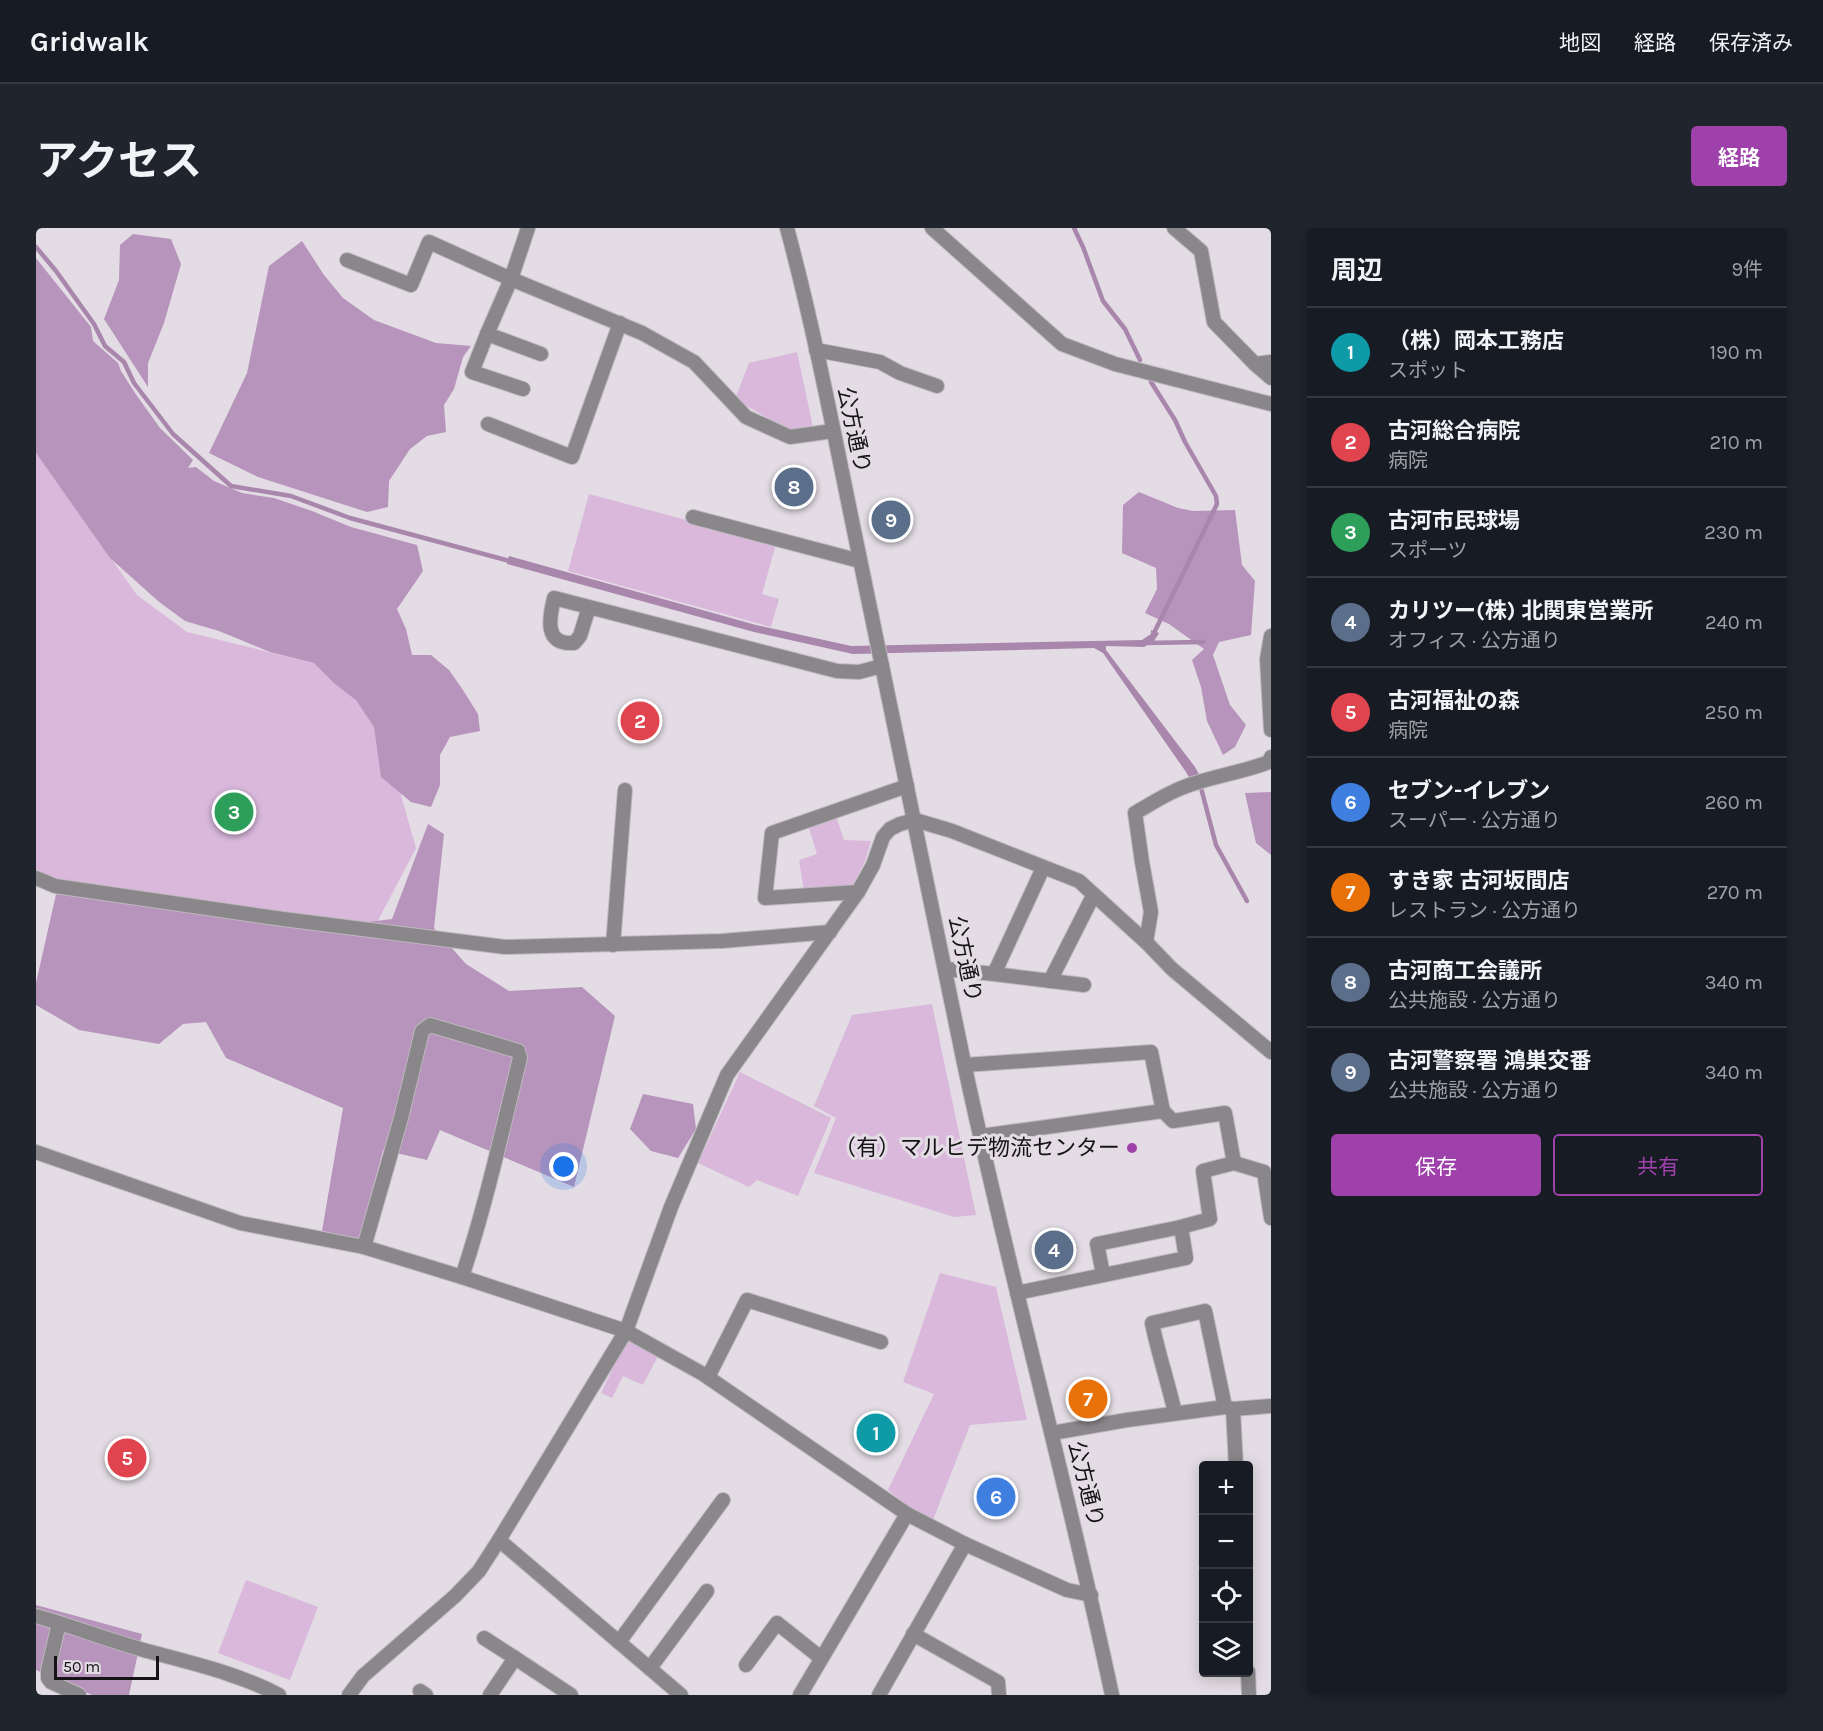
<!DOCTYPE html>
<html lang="ja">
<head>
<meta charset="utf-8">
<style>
  :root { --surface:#171b24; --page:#20242c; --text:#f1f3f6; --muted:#9ea1a6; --line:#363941; --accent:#9e41aa }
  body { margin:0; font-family:Karla,"Noto Sans JP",sans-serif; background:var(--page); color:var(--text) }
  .controls { position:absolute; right:18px; bottom:18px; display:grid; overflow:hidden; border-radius:6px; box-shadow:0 3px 15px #0003 }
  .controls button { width:54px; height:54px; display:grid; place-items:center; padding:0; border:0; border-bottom:2px solid var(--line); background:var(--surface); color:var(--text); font:30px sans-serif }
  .scale { position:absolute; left:18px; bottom:15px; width:105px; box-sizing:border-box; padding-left:6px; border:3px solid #151315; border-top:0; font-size:16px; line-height:21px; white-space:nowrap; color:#151315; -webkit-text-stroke:4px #e3dce4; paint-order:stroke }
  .you { position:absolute; left:528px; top:939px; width:21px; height:21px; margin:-15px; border:4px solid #fff; border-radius:50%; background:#1a73e8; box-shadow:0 0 0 9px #1a73e833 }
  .badge { display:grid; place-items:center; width:39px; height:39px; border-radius:50%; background:var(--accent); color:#fff; font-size:20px; font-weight:700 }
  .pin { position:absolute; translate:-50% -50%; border:3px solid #fff; box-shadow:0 2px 6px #0006 }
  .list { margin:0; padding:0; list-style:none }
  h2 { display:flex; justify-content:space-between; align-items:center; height:78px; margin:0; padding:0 24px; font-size:26px }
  h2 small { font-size:20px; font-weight:400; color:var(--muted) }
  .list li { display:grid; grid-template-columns:39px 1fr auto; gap:18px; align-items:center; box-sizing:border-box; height:90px; padding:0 24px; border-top:2px solid var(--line) }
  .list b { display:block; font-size:22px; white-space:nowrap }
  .list p { margin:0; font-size:20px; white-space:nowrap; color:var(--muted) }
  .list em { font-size:20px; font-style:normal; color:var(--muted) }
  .actions { display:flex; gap:12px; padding:18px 24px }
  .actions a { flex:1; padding:14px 0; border:2px solid var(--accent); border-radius:6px; text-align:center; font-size:21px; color:var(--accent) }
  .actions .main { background:var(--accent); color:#fff }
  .icon { flex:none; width:33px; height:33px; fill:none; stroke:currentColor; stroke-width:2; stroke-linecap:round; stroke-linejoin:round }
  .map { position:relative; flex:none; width:1235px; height:1467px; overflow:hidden; border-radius:6px }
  header { display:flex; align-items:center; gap:36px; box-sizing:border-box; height:84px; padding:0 30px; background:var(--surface); border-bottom:2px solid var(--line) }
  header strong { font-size:28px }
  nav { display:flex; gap:33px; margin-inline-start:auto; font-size:21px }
  .intro { display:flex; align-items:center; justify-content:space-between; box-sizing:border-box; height:144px; padding:0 36px }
  h1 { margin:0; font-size:42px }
  .button { padding:15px 27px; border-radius:6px; background:var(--accent); color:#fff; font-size:21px; font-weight:700 }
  main { display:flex; gap:36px; padding:0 36px }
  aside { flex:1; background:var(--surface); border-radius:6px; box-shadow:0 3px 15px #0003 }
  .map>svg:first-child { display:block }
  .green { fill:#d9b8dc }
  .forest { fill:#b794bb }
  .water { fill:#a986ac }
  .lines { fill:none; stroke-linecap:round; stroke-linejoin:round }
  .stream { stroke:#a986ac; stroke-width:4.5 }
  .minor-casing { stroke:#beb8bf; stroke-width:16 }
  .minor { stroke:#8a878a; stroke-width:14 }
  .poi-dot { fill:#9e41aa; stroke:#e3dce4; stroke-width:2 }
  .labels { text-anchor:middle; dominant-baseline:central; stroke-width:6; stroke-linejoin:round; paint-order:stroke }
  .street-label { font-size:22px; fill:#151315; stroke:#e3dce4 }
  .poi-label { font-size:22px; fill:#151315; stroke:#e3dce4; text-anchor:end }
</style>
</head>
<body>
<header>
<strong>Gridwalk</strong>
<nav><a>地図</a><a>経路</a><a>保存済み</a></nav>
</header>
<div class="intro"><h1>アクセス</h1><a class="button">経路</a></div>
<main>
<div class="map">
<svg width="1235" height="1467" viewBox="0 0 1235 1467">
  <rect width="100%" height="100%" fill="#e3dce4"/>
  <g class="green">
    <path d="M761,124l16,75 -22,5 -56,-33 14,-36z"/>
    <path d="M0,225l101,142 50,37 180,44 49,172 -43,82 -337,-52z"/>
    <path d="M553,266l187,50 -14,50 17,5 -8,28 -203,-56z"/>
    <path d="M800,588l8,24 27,1 -6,20 -14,28 -47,2 -5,-31 18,-6 -8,-26z"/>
    <path d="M896,776l44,211 -22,2 -140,-44 22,-55 -22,-12 38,-91z"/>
    <path d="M704,844l91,46 -33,78 -41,-16 -8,7 -51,-24z"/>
    <path d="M904,1045l56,14 31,133 -57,5 -37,95 -22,-11 -23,-19 46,-96 -31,-12z"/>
    <path d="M592,1109l32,15 -17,33 -20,-9 -11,22 -11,-5z"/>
    <path d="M210,1352l72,27 -28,73 -72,-27z"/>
  </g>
  <g class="forest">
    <path d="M97,6l38,5 10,25 -17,59 -16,40v24l-44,-68 15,-39 1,-35z"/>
    <path d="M266,13l22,34 19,23 31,22 62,23 35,3 -8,11 -9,32 -10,16 2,27 -19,4 -17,13 -21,32 -1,26 -21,5 -109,-35 -49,-24 38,-80 22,-107z"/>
    <path d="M0,30l55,69 2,14 25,22 3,8 14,22 25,35 33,32 -5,8 8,-1 18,14 28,12 32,5 38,13 39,16 66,18 6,26 -26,38 9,20 6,26h19l18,15 14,20 15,24 2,17 -30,6 -10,18v30l-9,22 -20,-5 -30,-25 -7,-50 -18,-27 -21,-16 -21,-21 -44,-11 -51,-21 -34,-10 -27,-20 -48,-43 -74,-105z"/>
    <path d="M1103,264l39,16 15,3 42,-1 7,55 13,16 -4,54 -32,7 -6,13 17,50 16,20 -11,22 -12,8 -16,-34 -6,-34 -9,-27 12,-11 -35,-25 -24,-11 12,-24 -1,-21 -34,-15 1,-48z"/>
    <path d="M1235,564v63l-15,-12 -11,-50z"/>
    <path d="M392,596l16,10 -10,94 32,36 43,27 73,-4 33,29 -41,171 -134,-57 -13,30 -44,-10 -24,90 -37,-9 21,-123 -117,-50 -20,-36 -23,2 -24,20 -80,-14 -43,-25v-22l23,-102 278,45 55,-7z"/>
    <path d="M607,866l50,10 3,25 -18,29 -27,-7 -21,-22z"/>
    <path d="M0,1377l106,29 -13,61h-37l-56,-25z"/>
  </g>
  <path class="water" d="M473,328l247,69 95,21 291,-6 9,-6v-4l8,3 -5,8 -10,6 -38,-1v4l89,117 10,18 -9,5 -10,-18 -83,-119 -9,-5 -241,6 -99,-22 -247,-68z"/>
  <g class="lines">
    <g class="stream">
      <path d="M1038,0l9,19 20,54 22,28 15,31"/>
      <path d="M0,19l20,24 38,53 11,22 19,16 10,21 39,51 58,52 60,10 59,22 163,44"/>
      <path d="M1115,154l24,38 10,22 31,54 1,8 -64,131"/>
      <path d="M1110,415l57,-1"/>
      <path d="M1165,560l15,57 31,56"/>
    </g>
    <defs>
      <g id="minor">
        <path d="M492,0l-17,51 131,54 52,29 52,55 44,20 43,-6"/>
        <path d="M751,0c28,104 48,211 70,317 36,172 71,345 107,518 45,211 103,420 148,632"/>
        <path d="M896,0l130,116 53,20 156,40"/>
        <path d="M1138,0l27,23 13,71 41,42"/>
        <path d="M311,32l64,25 18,-43 82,37 -24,55 54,20"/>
        <path d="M451,106l-15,38 51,17"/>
        <path d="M780,122l64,12 20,11 37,13"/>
        <path d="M1235,134l-16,2 16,14"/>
        <path d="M452,196l84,33 48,-134"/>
        <path d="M657,289l167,44"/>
        <path d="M553,379l-9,29 -6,7c-30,2 -25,-24 -20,-45l35,9 248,64 22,1 23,-6"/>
        <path d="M1235,408l-4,23 4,71"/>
        <path d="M0,650l19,8 228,33 222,28 217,-6 108,-9"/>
        <path d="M822,664l-93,6 7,-65 135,-47"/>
        <path d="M1110,714l5,-30 -9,-50 -7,-49c16,-9 32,-20 49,-26 28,-11 57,-14 85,-25l2,-5"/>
        <path d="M577,717l12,-155"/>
        <path d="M910,741l48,5 49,-106"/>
        <path d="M958,746l90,11"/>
        <path d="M1014,753l43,-85"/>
        <path d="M929,837l186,-13 12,59 10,10 52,-8 9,50"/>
        <path d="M945,908l182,-25"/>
        <path d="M0,924l204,71 124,24 98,30 164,54 77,43 204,140 58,30 102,46 24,5"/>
        <path d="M328,1019l37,-129 21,-87 8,-6 88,26 2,7c-18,73 -34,147 -58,219"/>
        <path d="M1067,1046l-6,-30 84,-17"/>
        <path d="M981,1065l169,-35 -5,-31 29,-8 -7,-48 31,-8 30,9 7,46"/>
        <path d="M672,1149l39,-77 134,42"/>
        <path d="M1197,1181l3,57"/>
        <path d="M1139,1185c-7,-31 -17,-60 -23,-90l53,-12 20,96"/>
        <path d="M1016,1205l75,-13 98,-13 8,2 38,-3"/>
        <path d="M463,1312l182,155"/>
        <path d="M0,1388c39,11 77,26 115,36 44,12 88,22 128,43"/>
        <path d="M23,1395l-11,47v8l3,4 28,13"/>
        <path d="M877,1406l85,48 1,13"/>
        <path d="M448,1410l31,20 -25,37"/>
        <path d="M583,1414l104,-142"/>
        <path d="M479,1430l56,37"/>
        <path d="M710,1437l31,-42 44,35"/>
        <path d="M614,1440l57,-77"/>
        <path d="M1212,1444l1,23"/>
        <path d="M384,1463l6,4"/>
        <path d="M313,1467l14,-19 92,-80 24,-25 20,-31 127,-209 45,-124 56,-132 131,-183 15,-27 10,-28 7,-8 10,-5 15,-4 37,11 127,50 67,61 26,27 99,83"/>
        <path d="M764,1467l107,-181"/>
        <path d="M843,1467l86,-151"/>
      </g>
    </defs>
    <use href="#minor" class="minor-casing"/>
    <use href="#minor" class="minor"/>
  </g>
  <circle class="poi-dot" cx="1096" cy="920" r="6"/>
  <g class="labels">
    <g class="street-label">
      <text transform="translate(818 202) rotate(78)">公方通り</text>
      <text transform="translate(929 731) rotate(78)">公方通り</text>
      <text transform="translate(1050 1256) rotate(76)">公方通り</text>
    </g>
    <g class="poi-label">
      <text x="1084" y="920">（有）マルヒデ物流センター</text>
    </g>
  </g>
</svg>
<div class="controls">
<button>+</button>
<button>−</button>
<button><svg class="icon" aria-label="locate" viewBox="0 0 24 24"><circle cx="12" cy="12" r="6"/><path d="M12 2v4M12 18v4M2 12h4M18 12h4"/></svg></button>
<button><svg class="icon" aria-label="layers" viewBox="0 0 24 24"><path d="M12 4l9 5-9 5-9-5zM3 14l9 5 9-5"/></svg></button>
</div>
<div class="scale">50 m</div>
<div class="you"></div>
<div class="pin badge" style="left:840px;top:1205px;background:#0f9aa8">1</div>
<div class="pin badge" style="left:604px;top:493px;background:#e0444e">2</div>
<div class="pin badge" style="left:198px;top:584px;background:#2e9e5b">3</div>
<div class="pin badge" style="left:1018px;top:1022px;background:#5c6f8a">4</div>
<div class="pin badge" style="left:91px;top:1230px;background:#e0444e">5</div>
<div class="pin badge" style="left:960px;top:1269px;background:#3f7fe0">6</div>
<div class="pin badge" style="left:1052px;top:1171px;background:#e8710a">7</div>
<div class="pin badge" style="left:758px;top:259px;background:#5c6f8a">8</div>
<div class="pin badge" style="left:855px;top:292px;background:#5c6f8a">9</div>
</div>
<aside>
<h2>周辺<small>9件</small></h2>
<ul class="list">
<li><span class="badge" style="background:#0f9aa8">1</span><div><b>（株）岡本工務店</b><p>スポット</p></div><em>190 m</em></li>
<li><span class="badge" style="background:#e0444e">2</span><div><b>古河総合病院</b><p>病院</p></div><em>210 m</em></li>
<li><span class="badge" style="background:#2e9e5b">3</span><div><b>古河市民球場</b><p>スポーツ</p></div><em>230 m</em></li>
<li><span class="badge" style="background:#5c6f8a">4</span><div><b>カリツー(株) 北関東営業所</b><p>オフィス · 公方通り</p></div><em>240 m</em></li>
<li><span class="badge" style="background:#e0444e">5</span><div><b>古河福祉の森</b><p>病院</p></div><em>250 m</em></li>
<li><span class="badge" style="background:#3f7fe0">6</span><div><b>セブン-イレブン</b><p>スーパー · 公方通り</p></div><em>260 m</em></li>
<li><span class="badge" style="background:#e8710a">7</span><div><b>すき家 古河坂間店</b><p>レストラン · 公方通り</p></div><em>270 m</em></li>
<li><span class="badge" style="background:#5c6f8a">8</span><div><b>古河商工会議所</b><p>公共施設 · 公方通り</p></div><em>340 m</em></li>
<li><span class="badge" style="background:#5c6f8a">9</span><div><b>古河警察署 鴻巣交番</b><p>公共施設 · 公方通り</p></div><em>340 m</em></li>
</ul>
<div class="actions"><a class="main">保存</a><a>共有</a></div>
</aside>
</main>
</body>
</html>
